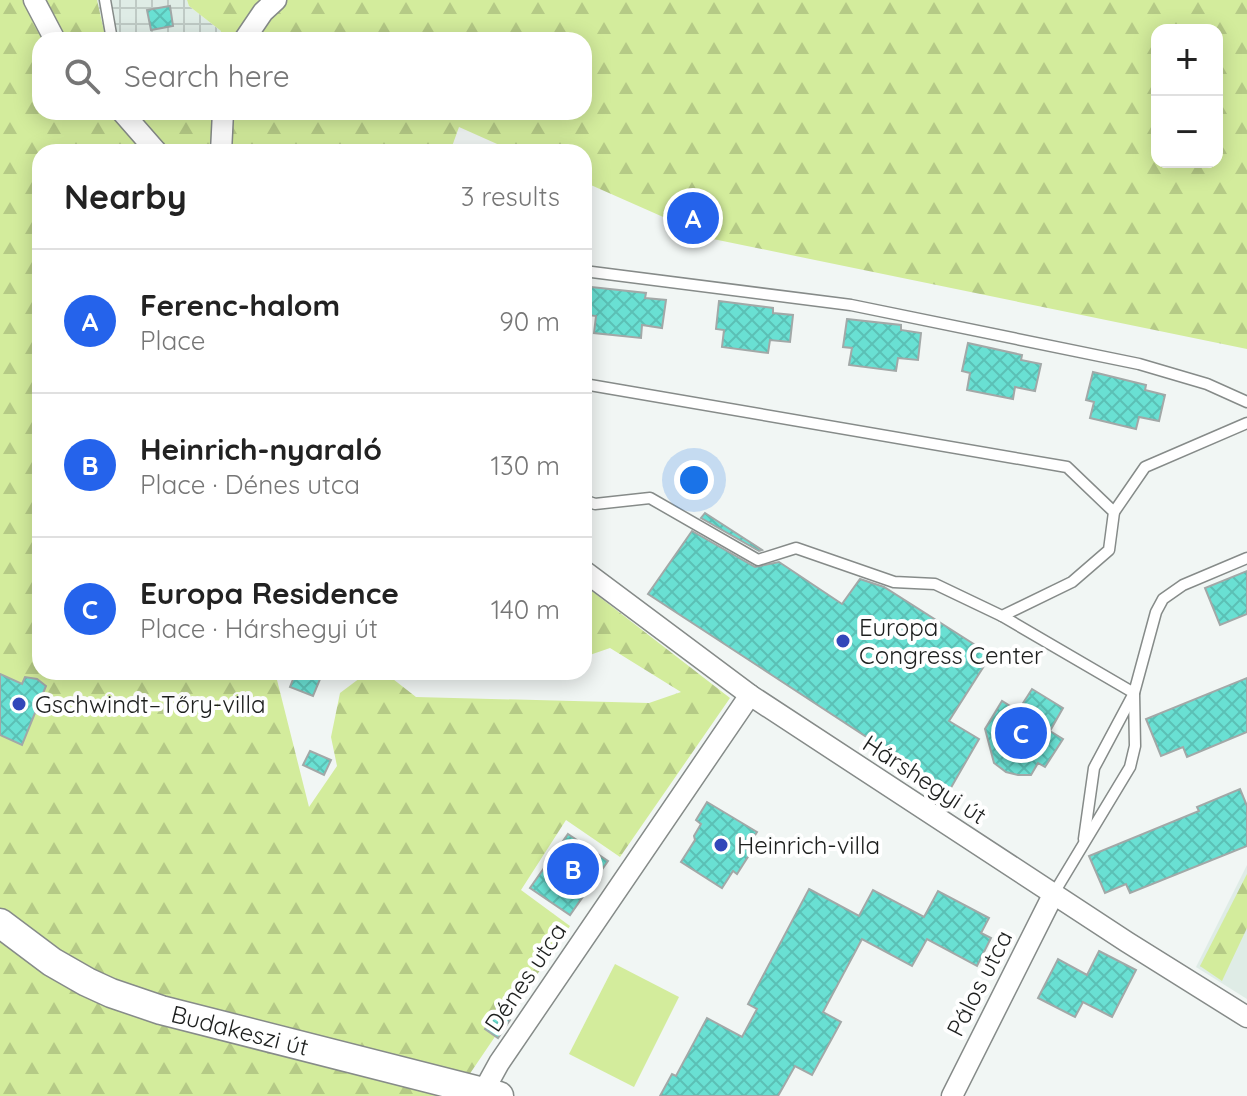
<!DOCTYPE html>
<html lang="en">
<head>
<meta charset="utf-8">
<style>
  :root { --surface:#fff; --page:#f2f2f2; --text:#222; --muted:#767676; --line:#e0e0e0; --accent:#2563eb }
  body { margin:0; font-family:Quicksand,sans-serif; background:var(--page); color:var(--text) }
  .controls { position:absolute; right:24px; top:24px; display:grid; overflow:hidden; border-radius:16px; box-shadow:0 4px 20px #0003 }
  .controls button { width:72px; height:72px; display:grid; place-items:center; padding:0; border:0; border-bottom:2px solid var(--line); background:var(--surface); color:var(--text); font:40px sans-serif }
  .you { position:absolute; left:694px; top:480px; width:28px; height:28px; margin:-20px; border:6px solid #fff; border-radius:50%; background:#1a73e8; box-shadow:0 0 0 12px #1a73e833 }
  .badge { display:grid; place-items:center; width:52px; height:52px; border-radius:50%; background:var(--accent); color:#fff; font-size:26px; font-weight:700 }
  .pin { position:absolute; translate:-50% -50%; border:4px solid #fff; box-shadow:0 2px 8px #0006 }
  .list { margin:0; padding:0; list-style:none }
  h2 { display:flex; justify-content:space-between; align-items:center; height:104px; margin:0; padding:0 32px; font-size:34px }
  h2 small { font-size:26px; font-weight:400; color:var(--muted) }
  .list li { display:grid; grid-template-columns:52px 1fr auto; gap:24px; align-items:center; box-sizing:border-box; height:144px; padding:0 32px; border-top:2px solid var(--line) }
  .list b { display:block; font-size:30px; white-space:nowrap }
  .list p { margin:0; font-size:26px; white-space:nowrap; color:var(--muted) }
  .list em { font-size:26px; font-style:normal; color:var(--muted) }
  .icon { flex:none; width:44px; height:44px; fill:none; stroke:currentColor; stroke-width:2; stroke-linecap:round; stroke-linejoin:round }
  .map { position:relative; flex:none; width:1247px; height:1096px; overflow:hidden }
  .search { position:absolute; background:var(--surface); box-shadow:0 4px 20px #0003; left:32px; top:32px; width:560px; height:88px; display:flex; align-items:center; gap:20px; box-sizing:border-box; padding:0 28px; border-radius:24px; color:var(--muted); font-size:30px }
  .panel { position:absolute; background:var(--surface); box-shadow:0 4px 20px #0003; left:32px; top:144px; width:560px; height:536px; border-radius:24px }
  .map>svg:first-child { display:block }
  .built { fill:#dfece6 }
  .industrial { fill:url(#industrial-grid) }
  .green { fill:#d3ec9c }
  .forest { fill:url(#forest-firs); fill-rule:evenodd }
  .building { fill:url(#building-cross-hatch); stroke:#a2a8a7; stroke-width:2 }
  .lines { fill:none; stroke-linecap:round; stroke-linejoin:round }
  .lane-casing { stroke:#868b89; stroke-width:13 }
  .street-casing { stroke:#868b89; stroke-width:23 }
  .secondary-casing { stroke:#868b89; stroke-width:31 }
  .lane { stroke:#fff; stroke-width:10 }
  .street { stroke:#fff; stroke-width:20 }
  .secondary { stroke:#fff; stroke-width:28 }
  .poi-dot { fill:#3247b9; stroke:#fff; stroke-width:3 }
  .labels { text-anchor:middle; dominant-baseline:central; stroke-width:8; stroke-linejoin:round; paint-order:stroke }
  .poi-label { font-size:24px; fill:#1d1f1e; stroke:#fff; text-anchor:start }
  .street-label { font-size:24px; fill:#1d1f1e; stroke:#fff }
</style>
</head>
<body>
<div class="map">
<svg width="1247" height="1096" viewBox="0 0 1247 1096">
  <defs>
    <pattern id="industrial-grid" width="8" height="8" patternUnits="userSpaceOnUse" patternTransform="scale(2)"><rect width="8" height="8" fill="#dfece6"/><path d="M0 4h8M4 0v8" fill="none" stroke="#bfcac5"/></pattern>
    <pattern id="forest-firs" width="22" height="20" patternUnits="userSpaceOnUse" patternTransform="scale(2)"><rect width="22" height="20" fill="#d3ec9c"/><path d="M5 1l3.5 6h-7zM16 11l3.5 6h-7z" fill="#b5ca86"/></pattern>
    <pattern id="building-cross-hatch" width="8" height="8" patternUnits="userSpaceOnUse" patternTransform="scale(2)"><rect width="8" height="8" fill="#69e0d3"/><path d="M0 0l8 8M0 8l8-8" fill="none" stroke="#5bc0b5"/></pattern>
  </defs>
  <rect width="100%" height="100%" fill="#f1f6f4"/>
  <path class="built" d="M1247,865v134l-51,-32z"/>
  <path class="industrial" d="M97,0h90l2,6 32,25 -2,9h-113z"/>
  <path class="green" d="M615,964l64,33 -45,90 -65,-33z"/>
  <g class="forest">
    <path d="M0,0h97l9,40h-66v72h544v-72h-365l2,-9 -32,-25 -2,-6h1060v349l-534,-110 -129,-57v-30h-69l-56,-25 -9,25h-410v520h235l34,135 28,-41 -6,-29 9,-44 28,-21h16l32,25 233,6 32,-11 -71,-44 -26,9v-72l146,113 -110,159 -54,-37 -45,70 49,36 -101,149 1,21h-470zM1157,30h60v132h-60z"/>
    <path d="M1247,874v54l-25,53 -22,-15z"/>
  </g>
  <g class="building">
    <path d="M170,6l3,20 -22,4 -4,-20z"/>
    <path d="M591,287l55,6 -1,5 21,2 -4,28 -20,-3 -1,13 -47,-5 2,-17 -8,-1z"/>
    <path d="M719,301l54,7v5l20,2 -3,27 -20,-2 -2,13 -46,-6 2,-17 -8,-1z"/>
    <path d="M847,319l54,6v5l20,3 -3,27 -20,-2 -2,13 -47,-6 3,-17 -9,-1z"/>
    <path d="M968,343l54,12 -1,5 20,4 -6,27 -20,-4 -2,12 -46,-9 3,-17 -8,-2z"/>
    <path d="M1093,372l53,13 -1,5 20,5 -6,26 -20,-4 -3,12 -46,-11 4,-16 -8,-2z"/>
    <path d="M705,513l57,37 -3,1 -58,-33z"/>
    <path d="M692,531l63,36 24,-5 63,42 18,-25 24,8 107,68 -42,66 30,18 -30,52 -301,-197z"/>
    <path d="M1247,571v43l-27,11 -15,-37z"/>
    <path d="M296,672h27l-10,24 -23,-9z"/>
    <path d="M0,674l22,10 3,-7 12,2 9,7 -24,59 -22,-10z"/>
    <path d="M1247,678v54l-60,25 -4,-10 -22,9 -15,-37z"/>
    <path d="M1032,689l31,19 -13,23 13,8 -18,28 -7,-4 -7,12h-13l-12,-3 -12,-9 -9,-34 17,-28 16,10z"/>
    <path d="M310,751l21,9 -7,15 -21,-10z"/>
    <path d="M1240,789l7,17v40l-117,47 -4,-9 -21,9 -16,-37 110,-45 -2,-4z"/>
    <path d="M707,802l50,30 -11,17 5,3 -14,22 -4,-3 -11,17 -41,-26 14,-22 -1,-4 7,-12 -5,-4z"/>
    <path d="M568,834l40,27 -38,54 -40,-27z"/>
    <path d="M809,889l50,27 14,-26 51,27 14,-26 51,27 -8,15 10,5 -14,28 -50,-27 -15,27 -50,-27 -39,73 18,10 -29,53 -17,-9 -17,30h-118l12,-22 4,2 31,-58 35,19 15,-28 -9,-5z"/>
    <path d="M1099,951l37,19 -24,47 -29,-15 -8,15 -37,-19 20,-39 29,16z"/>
    <path d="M497,1011l13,9 -12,18 -13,-9z"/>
  </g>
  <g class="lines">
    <defs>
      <g id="lane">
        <path d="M105,0l7,40"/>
        <path d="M584,271l267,34 288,59 68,20 40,18"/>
        <path d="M584,384l483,83 47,45 -5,38 -37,32 -70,34 -67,-32 -41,-2 -98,-34 -38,12 -108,-62 -55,6 -11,-4"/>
        <path d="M1114,512l31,-45 102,-44"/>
        <path d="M1002,616l132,77 -40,75 -10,71"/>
        <path d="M1054,893l76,-126 5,-21 -1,-53 22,-81 7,-13 20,-14 64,-27"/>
      </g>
      <g id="street">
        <path d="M34,0l21,40"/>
        <path d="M244,40l19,-28 13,-12"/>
        <path d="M122,112l35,40"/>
        <path d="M221,152l2,-40"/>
        <path d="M584,571l166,124 377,247 120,75"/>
        <path d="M483,1092l16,-29 251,-368"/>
        <path d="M952,1096l102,-203"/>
      </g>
      <g id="secondary">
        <path id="s1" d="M0,923l52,39 35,20 24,11 50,17 338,86"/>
      </g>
    </defs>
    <use href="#lane" class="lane-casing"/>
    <use href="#street" class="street-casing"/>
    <use href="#secondary" class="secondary-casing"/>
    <use href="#lane" class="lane"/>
    <use href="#street" class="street"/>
    <use href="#secondary" class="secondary"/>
  </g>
  <g class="poi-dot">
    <circle cx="843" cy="641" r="8"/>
    <circle cx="19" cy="704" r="8"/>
    <circle cx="721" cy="845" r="8"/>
  </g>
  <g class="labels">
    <g class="poi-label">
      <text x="859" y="627">Europa<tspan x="859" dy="28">Congress Center</tspan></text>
      <text x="35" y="704">Gschwindt–Tőry-villa</text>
      <text x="737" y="845">Heinrich-villa</text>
    </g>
    <g class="street-label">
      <text transform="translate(925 779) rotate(33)">Hárshegyi út</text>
      <text transform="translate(525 977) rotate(-56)">Dénes utca</text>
      <text transform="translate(979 983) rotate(-63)">Pálos utca</text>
      <text stroke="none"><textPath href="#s1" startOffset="266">Budakeszi út</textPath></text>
    </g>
  </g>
</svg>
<div class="controls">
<button>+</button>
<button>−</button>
</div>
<div class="you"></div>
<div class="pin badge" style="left:693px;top:218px">A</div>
<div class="pin badge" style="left:573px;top:869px">B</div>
<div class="pin badge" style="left:1021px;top:733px">C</div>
<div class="search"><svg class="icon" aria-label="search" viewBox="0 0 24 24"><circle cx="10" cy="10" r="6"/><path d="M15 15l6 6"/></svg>Search here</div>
<section class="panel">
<h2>Nearby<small>3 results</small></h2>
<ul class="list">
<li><span class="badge">A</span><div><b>Ferenc-halom</b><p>Place</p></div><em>90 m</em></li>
<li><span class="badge">B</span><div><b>Heinrich-nyaraló</b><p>Place · Dénes utca</p></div><em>130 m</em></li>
<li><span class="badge">C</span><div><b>Europa Residence</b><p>Place · Hárshegyi út</p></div><em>140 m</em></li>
</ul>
</section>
</div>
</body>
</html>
